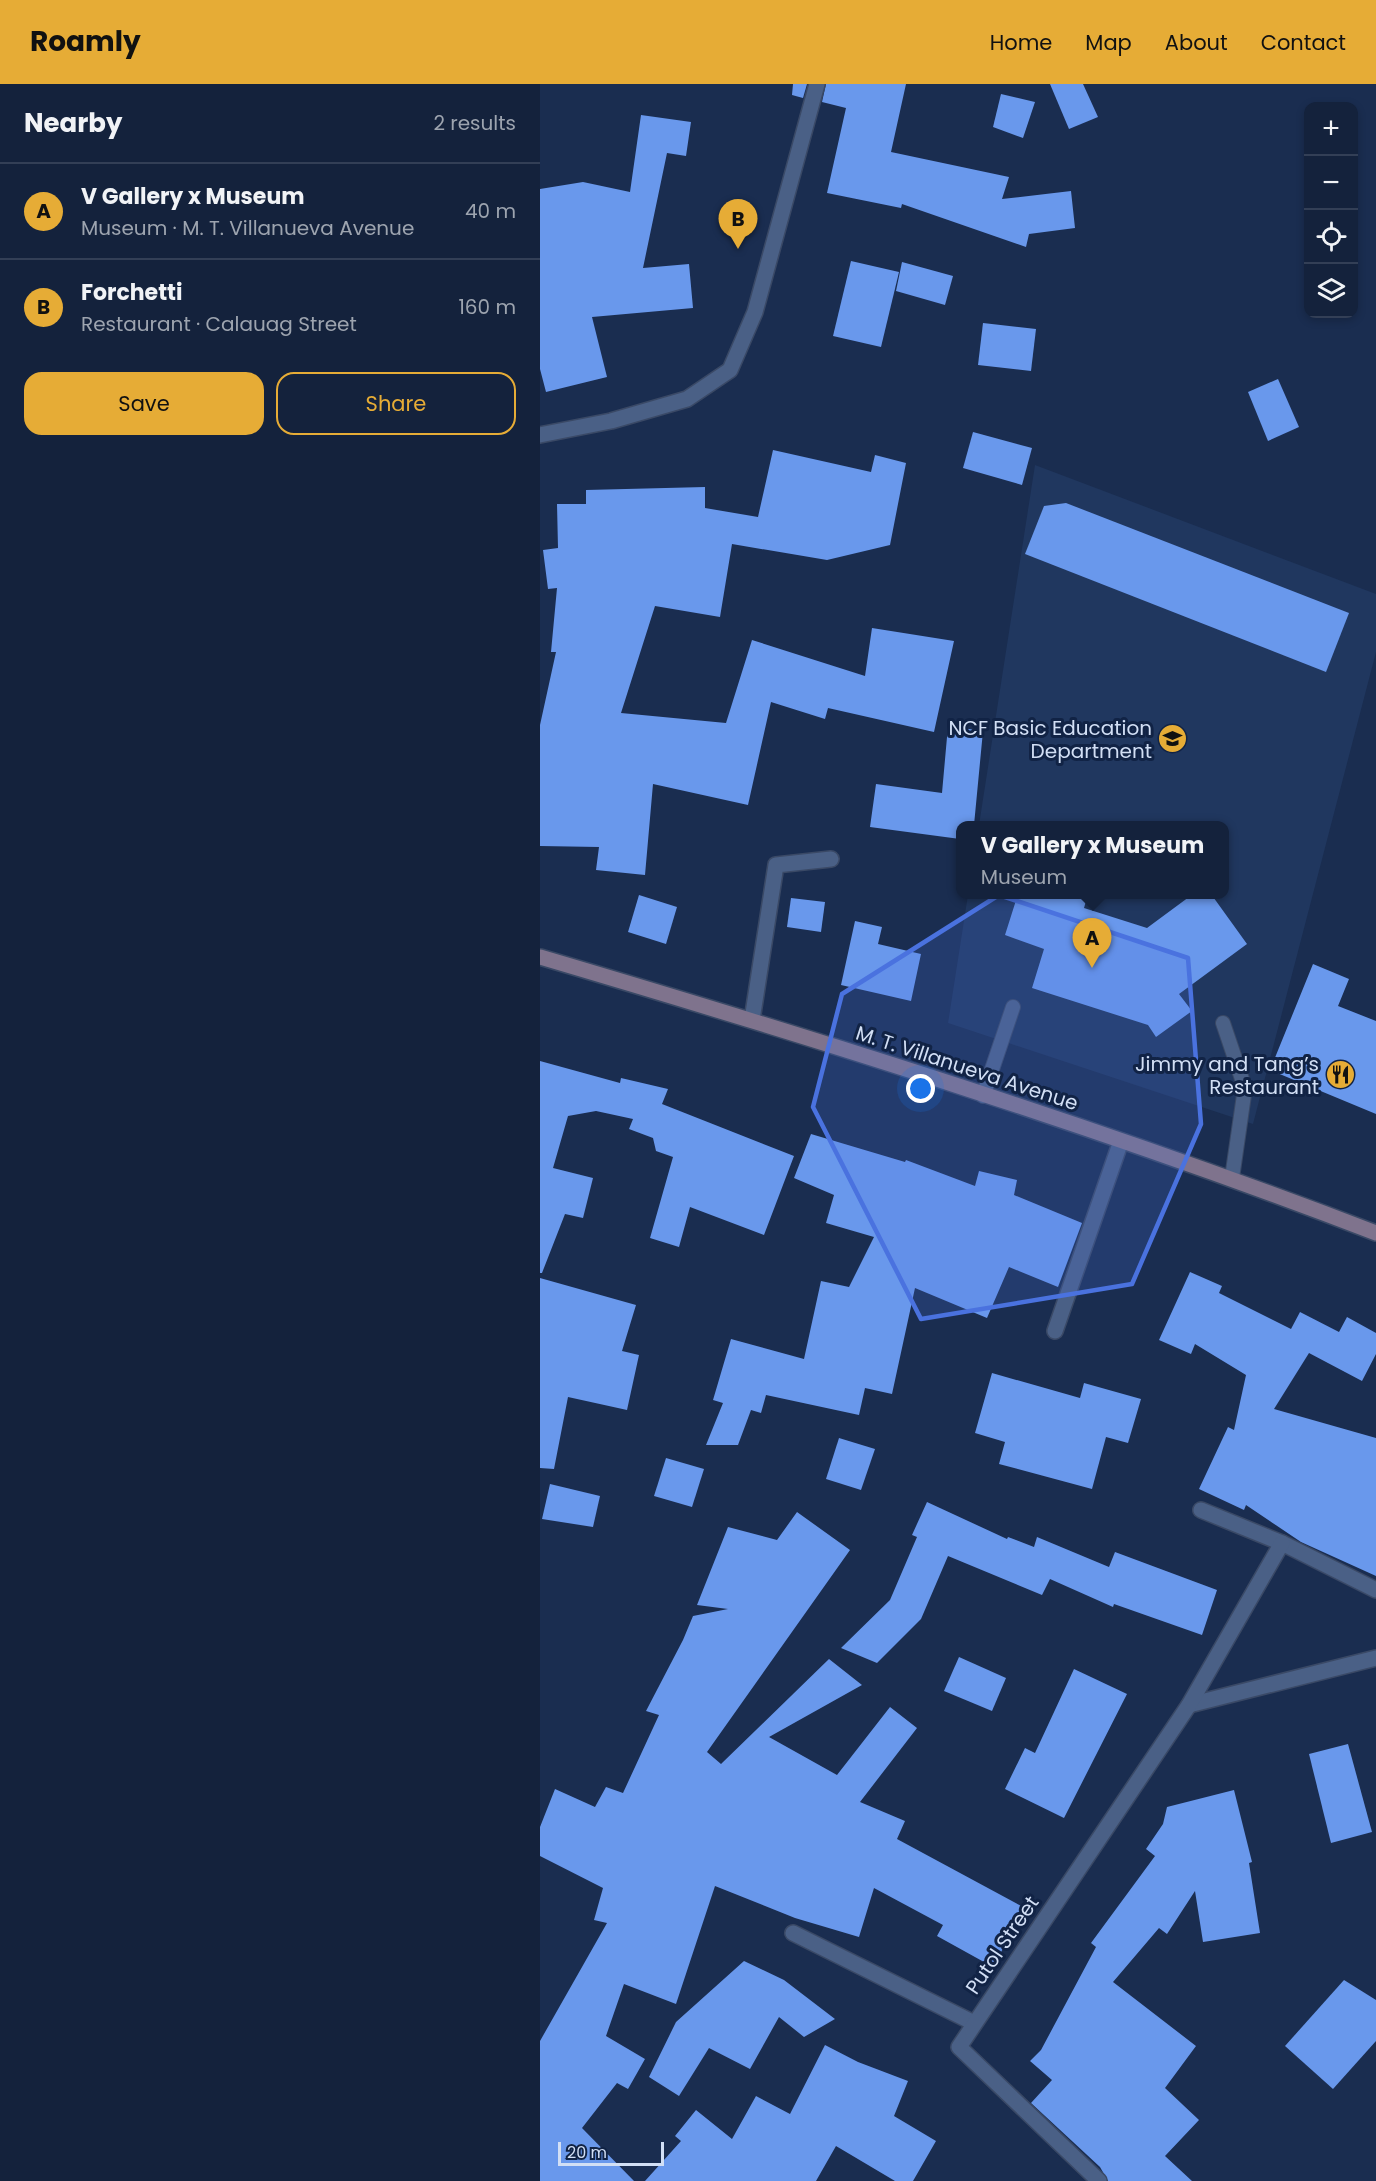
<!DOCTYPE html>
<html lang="en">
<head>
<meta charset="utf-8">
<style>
  :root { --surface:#14223c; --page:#212f47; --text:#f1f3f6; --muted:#9da4af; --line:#333f56; --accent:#e6ac36 }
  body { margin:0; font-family:Poppins,sans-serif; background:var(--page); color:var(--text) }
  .controls { position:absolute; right:18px; top:18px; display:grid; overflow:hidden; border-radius:12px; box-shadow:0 3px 9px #0003 }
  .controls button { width:54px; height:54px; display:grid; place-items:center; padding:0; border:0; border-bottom:2px solid var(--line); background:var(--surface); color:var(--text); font:30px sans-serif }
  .scale { position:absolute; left:18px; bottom:15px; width:106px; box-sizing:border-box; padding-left:6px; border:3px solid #d2dff5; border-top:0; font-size:16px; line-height:21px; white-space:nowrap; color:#d2dff5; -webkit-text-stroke:4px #112345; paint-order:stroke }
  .you { position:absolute; left:381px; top:1005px; width:21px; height:21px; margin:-15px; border:4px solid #fff; border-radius:50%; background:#1a73e8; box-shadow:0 0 0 9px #1a73e833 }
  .badge { display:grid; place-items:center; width:39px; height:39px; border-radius:50%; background:var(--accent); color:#111; font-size:20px; font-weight:700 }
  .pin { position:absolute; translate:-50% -50px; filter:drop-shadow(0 2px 3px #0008) }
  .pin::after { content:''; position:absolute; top:32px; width:21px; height:18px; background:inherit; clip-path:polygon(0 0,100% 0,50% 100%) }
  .popup { position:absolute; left:416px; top:737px; width:273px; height:78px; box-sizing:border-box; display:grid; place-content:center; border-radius:12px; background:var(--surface); filter:drop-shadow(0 2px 4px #0005); font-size:20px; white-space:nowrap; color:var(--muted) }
  .popup b { font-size:22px; color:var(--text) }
  .popup::after { content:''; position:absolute; left:50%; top:100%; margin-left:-12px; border:12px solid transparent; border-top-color:var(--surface) }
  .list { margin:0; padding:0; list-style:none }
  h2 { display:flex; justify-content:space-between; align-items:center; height:78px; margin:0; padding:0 24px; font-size:26px }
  h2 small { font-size:20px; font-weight:400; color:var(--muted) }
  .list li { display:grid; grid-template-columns:39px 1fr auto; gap:18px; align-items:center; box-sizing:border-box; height:96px; padding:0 24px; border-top:2px solid var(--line) }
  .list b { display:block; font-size:22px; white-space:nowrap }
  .list p { margin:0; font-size:20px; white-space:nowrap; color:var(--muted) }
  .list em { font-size:20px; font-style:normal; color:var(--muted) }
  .actions { display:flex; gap:12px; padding:18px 24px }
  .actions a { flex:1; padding:14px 0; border:2px solid var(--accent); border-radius:18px; text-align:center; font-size:21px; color:var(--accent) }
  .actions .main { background:var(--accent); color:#111 }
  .icon { flex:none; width:33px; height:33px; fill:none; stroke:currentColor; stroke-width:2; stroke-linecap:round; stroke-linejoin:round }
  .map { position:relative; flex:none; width:836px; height:2097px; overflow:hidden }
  header { display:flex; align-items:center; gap:36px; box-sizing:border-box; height:84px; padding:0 30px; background:var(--accent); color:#111 }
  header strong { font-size:28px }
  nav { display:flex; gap:33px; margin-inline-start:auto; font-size:21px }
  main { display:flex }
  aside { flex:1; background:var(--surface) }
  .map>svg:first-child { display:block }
  .built { fill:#20375f }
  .building { fill:#6998ec }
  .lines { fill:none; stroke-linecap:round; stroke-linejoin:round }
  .service-casing { stroke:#3a4966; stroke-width:16 }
  .minor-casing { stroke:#3a4966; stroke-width:18 }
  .tertiary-casing { stroke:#3a4966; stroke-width:18 }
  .secondary-casing { stroke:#3a4966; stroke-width:18 }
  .service { stroke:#4a6086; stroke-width:14 }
  .minor { stroke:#4a6086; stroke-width:15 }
  .tertiary { stroke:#4a6086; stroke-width:15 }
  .secondary { stroke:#7f738d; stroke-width:15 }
  .marked { fill:#4a72df; fill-opacity:0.2; stroke:#4a72df; stroke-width:4.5; stroke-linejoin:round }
  .labels { text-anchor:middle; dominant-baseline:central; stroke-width:6; stroke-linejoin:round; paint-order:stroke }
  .poi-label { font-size:20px; fill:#d2dff5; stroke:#112345; text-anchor:end }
  .street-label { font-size:20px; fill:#d2dff5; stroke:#112345 }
</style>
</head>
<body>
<header>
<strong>Roamly</strong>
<nav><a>Home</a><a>Map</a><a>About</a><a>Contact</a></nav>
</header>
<main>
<aside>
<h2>Nearby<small>2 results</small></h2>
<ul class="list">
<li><span class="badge">A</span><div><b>V Gallery x Museum</b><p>Museum · M. T. Villanueva Avenue</p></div><em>40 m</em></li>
<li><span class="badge">B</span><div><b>Forchetti</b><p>Restaurant · Calauag Street</p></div><em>160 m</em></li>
</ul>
<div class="actions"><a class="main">Save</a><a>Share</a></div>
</aside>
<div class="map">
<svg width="836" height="2097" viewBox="0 0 836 2097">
  <rect width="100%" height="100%" fill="#1a2d50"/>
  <path class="built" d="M495,381l341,129v58l-123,472 -305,-101 20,-128 256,-1v-68l-245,-1z"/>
  <g class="building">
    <path d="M253,0h14l-4,14 -11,-3z"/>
    <path d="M286,0h80l-15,68 118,25 -7,22 69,-8 4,37 -46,6 -3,13 -124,-43 -1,4 -74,-15 19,-85 -24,-6z"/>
    <path d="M510,0h33l15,33 -29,12z"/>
    <path d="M461,10l34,8 -12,36 -30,-11z"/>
    <path d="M101,31l50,7 -5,34 -19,-3 -24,115 46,-4 4,44 -101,9 15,60 -61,15 -6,-23v-180l43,-7 47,10z"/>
    <path d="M311,177l48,11 -18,75 -48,-11z"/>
    <path d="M362,178l51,14 -8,29 -49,-14z"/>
    <path d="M443,239l53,6 -5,42 -53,-6z"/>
    <path d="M738,295l21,48 -31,14 -20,-49z"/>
    <path d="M433,348l59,16 -10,37 -59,-17z"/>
    <path d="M233,366l98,22 4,-17 31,8 -16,82 -63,15 -95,-16 -12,73 -65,-11 -34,107 105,10 26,-83 113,36 7,-48 82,13 -20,91 -106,-24 -3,11 -54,-17 -23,103 -95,-21 -8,91 -49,-5 3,-23 -59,-1v-121l16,-73h-5l6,-64 -9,1 -5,-39 15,-2 -1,-44h29v-14l119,-3v21l53,9z"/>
    <path d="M526,419l283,110 -23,59 -301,-118 19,-48z"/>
    <path d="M408,642l35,5 -9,94h-14v14l-90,-12 6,-43 66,9z"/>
    <path d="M478,810h70l-4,14 63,20 46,-34h18l36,50 -68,50 13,17 -36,26 -8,-12 -116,-37 12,-39 -39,-14z"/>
    <path d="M99,811l38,12 -11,37 -38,-12z"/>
    <path d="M251,814l34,4 -4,30 -34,-5z"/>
    <path d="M315,837l27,6 -4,17 43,10 -10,47 -70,-16z"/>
    <path d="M773,880l36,15 -11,27 38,15v93l-106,-44z"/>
    <path d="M0,977l80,22 1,-5 47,11 -6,15 132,52 -30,79 -74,-28 -11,40 -29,-9 23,-81 -17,-6 -3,-13 -24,-9 4,-10 -37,-8 -28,5 -15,52 40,10 -10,40 -18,-4 -23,59h-2z"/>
    <path d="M271,1050l94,28 1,-2 69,26 4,-15 38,9 -3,15 68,28 -24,64 -49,-20 -22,51 -72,-30 -23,106 -27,-6 -6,27 -93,-20 -5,18 -10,-3 -13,35h-32l17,-42 -10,-3 18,-61 73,20 17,-78 28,6 25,-50 -48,-14 8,-28 -40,-17z"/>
    <path d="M650,1188l32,14 -3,7 72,36 9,-17 39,20 8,-15 29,16v21l-14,27 -53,-28 -35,56 102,29v138l-75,-34 -55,-37 -2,5 -45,-21 29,-62 6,3 12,-55 -51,-31 -4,10 -32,-14z"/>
    <path d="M0,1194l96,27 -14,46 17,4 -12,55 -59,-13 -14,72 -14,-1z"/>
    <path d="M452,1289l88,25 4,-15 57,16 -13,44 -22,-6 -14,52 -93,-25 6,-22 -30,-9z"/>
    <path d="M299,1354l36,11 -14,41 -35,-11z"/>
    <path d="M126,1374l38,11 -12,38 -38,-11z"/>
    <path d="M10,1400l50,12 -7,31 -51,-8z"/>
    <path d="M387,1418l80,37 1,-2 26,10 3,-10 72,30 6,-15 102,38 -15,45 -88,-31 -1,3 -63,-28 -8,16 -94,-39 -27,63 -44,44 -36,-15 49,-48 27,-63 -5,-2z"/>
    <path d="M257,1428l53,38 -143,202 14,12 108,-105 33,26 -93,52 68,38 53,-68 27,21 -57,74 45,19 -8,18 128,69 -32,59 -56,-31 6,-11 -69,-37 -15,49 -64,-19 -80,-32 -39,118 -52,-20 -18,52 39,23 -17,30 -11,-6 -35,45 52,53h-94v-140l67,-118 -13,-3 9,-32 -63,-32v-29l15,-38 40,18 11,-20 17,6 36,-78 -13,-4 37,-71 10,-24 35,-7 -31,-4 31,-78 49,13z"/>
    <path d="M419,1573l47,21 -14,33 -48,-20z"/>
    <path d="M534,1585l53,25 -63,124 -59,-29 20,-41 10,5z"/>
    <path d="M808,1660l24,88 -41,11 -22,-89z"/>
    <path d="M694,1706l18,72 -3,1 11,70 -57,9 -8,-51 -28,43 -8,-6 -46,54 83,64 -31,42 34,32 -34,36 27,25h-84l-8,-14 -69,-64 21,-23 -22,-19 11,-11 55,-103 -5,-4 64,-87 -9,-7 17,-25 4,-17z"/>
    <path d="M204,1877l40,19 51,39 -31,18 -25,-20 -29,52 -41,-21 -30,48 -30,-19 27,-55z"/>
    <path d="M804,1896l32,20v41l-43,48 -48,-43z"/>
    <path d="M285,1961l33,17 50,19 -14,35 42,25 -23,40h-18l-59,-35 -20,35h-171l36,-40 -6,-5 21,-26 36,29 24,-43 34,18z"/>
  </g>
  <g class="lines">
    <defs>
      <g id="service">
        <path d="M683,939l22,65 -13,90"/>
        <path d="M443,1012l30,-89"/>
      </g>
      <g id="minor">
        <path d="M212,936l24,-155 55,-6"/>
        <path d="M515,1247l66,-190"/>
        <path d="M661,1426l81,33 94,47"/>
        <path d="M649,1621l187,-47"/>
        <path d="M253,1849l181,90"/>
        <path d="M559,2097l-140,-134 230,-342 93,-162"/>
      </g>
      <path id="tertiary" d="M0,351l71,-14 76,-22 43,-29 25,-58 62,-228"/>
      <path id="secondary" d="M0,873c281,83 562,171 836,276"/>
    </defs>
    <use href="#service" class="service-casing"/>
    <use href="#minor" class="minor-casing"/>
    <use href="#tertiary" class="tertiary-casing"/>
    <use href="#secondary" class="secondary-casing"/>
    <use href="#service" class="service"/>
    <use href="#minor" class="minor"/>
    <use href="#tertiary" class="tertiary"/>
    <use href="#secondary" class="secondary"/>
  </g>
  <path class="marked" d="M459,811l189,63 13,166 -69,160 -211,35 -108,-212 29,-113z"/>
  <defs>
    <symbol id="school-disc" viewBox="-11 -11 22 22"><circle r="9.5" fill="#e6ac36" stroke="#112345"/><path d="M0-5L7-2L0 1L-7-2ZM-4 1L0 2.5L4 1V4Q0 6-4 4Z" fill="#111"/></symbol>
    <symbol id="restaurant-disc" viewBox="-11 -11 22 22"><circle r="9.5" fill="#e6ac36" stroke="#112345"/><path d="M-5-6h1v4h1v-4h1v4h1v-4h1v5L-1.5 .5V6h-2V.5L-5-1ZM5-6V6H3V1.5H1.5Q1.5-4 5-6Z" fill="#111"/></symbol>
  </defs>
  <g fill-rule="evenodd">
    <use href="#school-disc" x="616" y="638" width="33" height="33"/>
    <use href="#restaurant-disc" x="784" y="974" width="33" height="33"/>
  </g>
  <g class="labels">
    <g class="poi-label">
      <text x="612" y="644">NCF Basic Education<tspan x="612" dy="23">Department</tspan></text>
      <text x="779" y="980">Jimmy and Tang’s<tspan x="779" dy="23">Restaurant</tspan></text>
    </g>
    <g class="street-label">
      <text transform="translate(427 984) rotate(18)">M. T. Villanueva Avenue</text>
      <text transform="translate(462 1861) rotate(-56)">Putol Street</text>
    </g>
  </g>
</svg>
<div class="controls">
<button>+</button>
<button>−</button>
<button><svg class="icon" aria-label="locate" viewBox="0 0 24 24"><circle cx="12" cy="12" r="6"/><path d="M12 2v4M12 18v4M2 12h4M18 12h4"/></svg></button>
<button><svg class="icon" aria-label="layers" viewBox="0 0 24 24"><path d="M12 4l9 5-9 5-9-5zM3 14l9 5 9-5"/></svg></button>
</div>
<div class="scale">20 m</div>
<div class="you"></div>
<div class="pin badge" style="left:552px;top:884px">A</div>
<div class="popup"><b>V Gallery x Museum</b>Museum</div>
<div class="pin badge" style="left:198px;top:165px">B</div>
</div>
</main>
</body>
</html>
